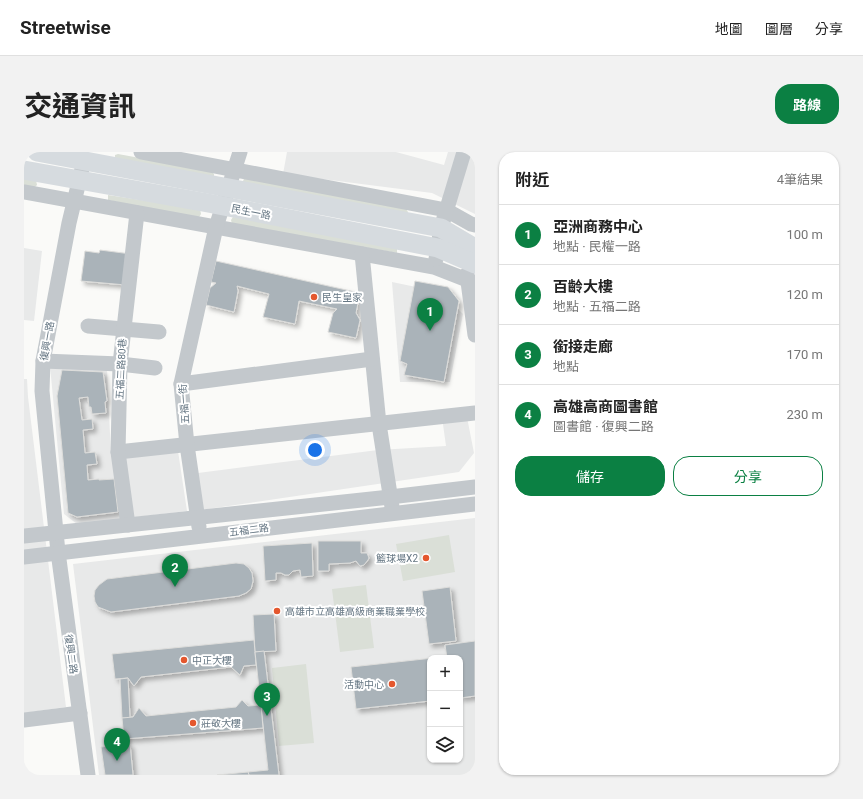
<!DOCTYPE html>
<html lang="zh-TW">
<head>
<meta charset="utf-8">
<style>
  :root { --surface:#fff; --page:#f2f2f2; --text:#222; --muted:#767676; --line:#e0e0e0; --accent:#0b8043 }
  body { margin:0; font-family:Roboto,"Noto Sans TC",sans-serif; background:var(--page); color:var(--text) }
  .controls { position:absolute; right:12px; bottom:12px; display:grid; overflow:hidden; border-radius:8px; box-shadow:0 1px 3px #0004 }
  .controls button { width:36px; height:36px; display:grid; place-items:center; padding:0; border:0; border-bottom:1px solid var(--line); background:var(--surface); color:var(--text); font:20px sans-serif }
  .you { position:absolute; left:291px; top:298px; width:14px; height:14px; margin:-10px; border:3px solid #fff; border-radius:50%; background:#1a73e8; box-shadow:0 0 0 6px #1a73e833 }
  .badge { display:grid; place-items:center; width:26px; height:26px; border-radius:50%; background:var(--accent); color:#fff; font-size:13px; font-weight:700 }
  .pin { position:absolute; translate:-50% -33px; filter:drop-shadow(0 1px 2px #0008) }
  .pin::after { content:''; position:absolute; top:21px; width:14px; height:12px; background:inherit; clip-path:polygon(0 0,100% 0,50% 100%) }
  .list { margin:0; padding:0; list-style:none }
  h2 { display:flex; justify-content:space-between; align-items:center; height:52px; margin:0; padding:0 16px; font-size:17px }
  h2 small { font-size:13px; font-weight:400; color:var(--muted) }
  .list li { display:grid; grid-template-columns:26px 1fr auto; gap:12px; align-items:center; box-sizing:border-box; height:60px; padding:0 16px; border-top:1px solid var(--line) }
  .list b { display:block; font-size:15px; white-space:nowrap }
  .list p { margin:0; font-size:13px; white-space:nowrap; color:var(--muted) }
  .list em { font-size:13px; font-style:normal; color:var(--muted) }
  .actions { display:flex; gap:8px; padding:12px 16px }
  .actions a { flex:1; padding:9px 0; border:1px solid var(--accent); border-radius:16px; text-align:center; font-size:14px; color:var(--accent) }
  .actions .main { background:var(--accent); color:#fff }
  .icon { flex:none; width:22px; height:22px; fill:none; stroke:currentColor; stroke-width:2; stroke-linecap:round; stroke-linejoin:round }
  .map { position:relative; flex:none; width:451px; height:623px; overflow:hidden; border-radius:16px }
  header { display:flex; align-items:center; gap:24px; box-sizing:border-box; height:56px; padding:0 20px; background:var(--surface); border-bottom:1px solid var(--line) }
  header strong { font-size:19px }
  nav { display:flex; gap:22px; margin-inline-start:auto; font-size:14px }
  .intro { display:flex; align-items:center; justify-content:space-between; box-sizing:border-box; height:96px; padding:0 24px }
  h1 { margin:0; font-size:28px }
  .button { padding:10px 18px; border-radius:16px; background:var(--accent); color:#fff; font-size:14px; font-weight:700 }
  main { display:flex; gap:24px; padding:0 24px }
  aside { flex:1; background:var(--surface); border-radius:16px; box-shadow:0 1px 3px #0004 }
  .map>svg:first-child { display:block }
  .built { fill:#e8e9e9; fill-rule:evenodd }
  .green { fill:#dadfd7 }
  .building { fill:#aab3b9; stroke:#dcdcda; filter:url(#shadow) }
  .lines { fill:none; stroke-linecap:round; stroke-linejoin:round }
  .minor { stroke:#c3c8cc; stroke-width:15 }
  .major { stroke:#d6dbdf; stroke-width:19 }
  .poi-dot { fill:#e4572e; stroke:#fff; stroke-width:1.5 }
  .labels { text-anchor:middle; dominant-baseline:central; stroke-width:4; stroke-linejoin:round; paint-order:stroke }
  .street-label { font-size:10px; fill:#657683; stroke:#fff }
  .poi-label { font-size:10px; fill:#657683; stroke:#fff; text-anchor:start }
</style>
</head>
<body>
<header>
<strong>Streetwise</strong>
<nav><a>地圖</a><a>圖層</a><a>分享</a></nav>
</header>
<div class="intro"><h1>交通資訊</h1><a class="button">路線</a></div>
<main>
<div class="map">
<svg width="451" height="623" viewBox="0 0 451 623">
  <defs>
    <filter id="shadow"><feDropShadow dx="3.5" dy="3.5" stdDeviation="2" flood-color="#0004"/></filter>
  </defs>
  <rect width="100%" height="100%" fill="#fafaf8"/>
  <g class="built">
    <path d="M263,0h109l48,13 4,-13h27v62l-43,-21 -149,-19z"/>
    <path d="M0,96l18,3 -8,70 -10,-1z"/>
    <path d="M368,130l48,10 23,22 -13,68h-50z"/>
    <path d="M26,214l57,3 4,87 67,-5 9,60 -110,13 -13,-10z"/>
    <path d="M0,227h3l1,18 38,310 -42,6z"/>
    <path d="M441,255l9,46 -15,19 -258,38 -3,-37 180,-23 68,-4 -5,-36z"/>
    <path d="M451,366v257h-376l-26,-211zM406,506h30v102h-30z"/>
  </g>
  <g class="green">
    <path d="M94,2l93,17 3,3v4l-99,-19v-4z"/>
    <path d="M0,21l12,7 1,5 -3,3 -10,2z"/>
    <path d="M221,25l161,32 2,3 -1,3 -165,-32z"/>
    <path d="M84,43l92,14 1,5 -3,5 -90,-19z"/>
    <path d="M209,65l164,30v6l-165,-29 -1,-4z"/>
    <path d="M425,383l6,37 -52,9 -7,-37z"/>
    <path d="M342,433l8,63 -34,4 -8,-63z"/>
    <path d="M282,512l8,79 -35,3 -7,-78z"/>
  </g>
  <g class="building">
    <path d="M76,98l31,4 -5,31 -45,-4 4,-30 14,2z"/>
    <path d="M192,109l144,32 -4,20 4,7 -4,18 -28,-6 5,-19 4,-4 -38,-8 -4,23 -32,-7 6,-23 -32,-8 1,5 -4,21 -28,-7 4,-17 6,-5 -5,-1z"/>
    <path d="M391,129l33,6 11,14 -15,81 -40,-7 3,-11 -7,-3z"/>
    <path d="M38,218l41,2 4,29 -2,1 1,11 -14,1 -1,-7h-2l-1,-10 -9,1 3,22 10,-1 1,10 -10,1 2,23 10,-1 2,12 -10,1 1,15 11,-1v1l15,-1 4,33 -41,5 -9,-4 -11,-117z"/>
    <path d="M294,389h43v12h6l2,5 -1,2 -4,5 -4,1 -4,-5 -6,2 -21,1v7h-11z"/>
    <path d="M288,391l1,33 -12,1 -1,-7 -7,1 -4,4h-4l-4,-2h-5v7l-11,1 -2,-35z"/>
    <path d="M212,411l8,1 5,4 3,5 1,8 -2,8 -5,4 -7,3 -128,16 -13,-5 -3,-5 -1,-6 1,-6 4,-5 8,-6z"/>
    <path d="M426,435l6,54 -27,3 -7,-53z"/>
    <path d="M250,462l2,37 -21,1 -2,-37z"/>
    <path d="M230,488l2,25 -12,1 -4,9 -9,-8 -90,10 -7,9 -6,-8 -13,1 -3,-25z"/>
    <path d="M451,489v55l-15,2v-40h-13l-2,-13z"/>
    <path d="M240,499l15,124h-30l-1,-3 20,-2 -13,-118z"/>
    <path d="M418,505v1h-12v43l-74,8 -5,-42z"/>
    <path d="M104,526l2,40h-8l-2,-39z"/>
    <path d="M218,548l6,6 13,-1 2,23 -139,11 -2,-21 11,-1 6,-9 7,8 90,-9z"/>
    <path d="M106,592l3,31h-28l-4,-28z"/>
    <path d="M224,620l1,3h-32z"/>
  </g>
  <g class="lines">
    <g class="minor">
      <path d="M117,0l305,58 25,14 4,1"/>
      <path d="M58,17l-13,54 -26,138 -1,30 16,161 30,223"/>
      <path d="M0,40l410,75 41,16"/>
      <path d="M338,102l17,170 13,83"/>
      <path d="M412,107l5,-31 23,-76"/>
      <path d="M443,122l8,61"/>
      <path d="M64,174l71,6"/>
      <path d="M19,209l77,3 35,4"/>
      <path d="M157,232l191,-25"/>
      <path d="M94,300l357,-39"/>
      <path d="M104,373l-10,-73 2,-88 17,-151"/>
      <path d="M175,375l-12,-82 -6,-61 35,-157 24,-75"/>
      <path d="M0,384l366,-39 85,-10"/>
      <path d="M0,405l451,-53"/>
      <path d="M0,568l56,-7"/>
    </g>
    <g class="major">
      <path d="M13,0l404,76 34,20"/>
      <path d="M0,18l184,33 230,45 37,16"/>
    </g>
  </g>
  <g class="poi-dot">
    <circle cx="290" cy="145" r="4"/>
    <circle cx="402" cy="406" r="4"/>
    <circle cx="253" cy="459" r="4"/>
    <circle cx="160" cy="508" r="4"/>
    <circle cx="368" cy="532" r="4"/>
    <circle cx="169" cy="571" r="4"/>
  </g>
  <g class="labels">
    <g class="street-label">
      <text transform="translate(227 60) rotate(11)">民生一路</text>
      <text transform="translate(23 189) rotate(-80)">復興一路</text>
      <text transform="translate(97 217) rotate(-87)">五福二路80巷</text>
      <text transform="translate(160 252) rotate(-94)">五福一街</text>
      <text transform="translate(225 378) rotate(-7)">五福二路</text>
      <text transform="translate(47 502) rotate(82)">復興二路</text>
    </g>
    <g class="poi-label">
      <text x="298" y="145">民生皇家</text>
      <text x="394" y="406" text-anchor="end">籃球場X2</text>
      <text x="261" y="459">高雄市立高雄高級商業職業學校</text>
      <text x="168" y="508">中正大樓</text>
      <text x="360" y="532" text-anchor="end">活動中心</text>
      <text x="177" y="571">莊敬大樓</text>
    </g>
  </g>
</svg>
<div class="controls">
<button>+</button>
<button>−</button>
<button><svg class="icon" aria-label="layers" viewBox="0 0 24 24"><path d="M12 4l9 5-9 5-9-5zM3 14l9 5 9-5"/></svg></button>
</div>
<div class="you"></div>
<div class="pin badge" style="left:406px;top:179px">1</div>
<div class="pin badge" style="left:151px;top:435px">2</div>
<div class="pin badge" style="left:243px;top:564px">3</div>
<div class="pin badge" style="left:93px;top:609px">4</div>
</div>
<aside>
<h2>附近<small>4筆結果</small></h2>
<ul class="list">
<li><span class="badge">1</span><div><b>亞洲商務中心</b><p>地點 · 民權一路</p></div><em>100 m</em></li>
<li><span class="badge">2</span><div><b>百齡大樓</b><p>地點 · 五福二路</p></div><em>120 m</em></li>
<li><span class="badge">3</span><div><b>銜接走廊</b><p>地點</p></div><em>170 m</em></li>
<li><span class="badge">4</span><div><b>高雄高商圖書館</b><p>圖書館 · 復興二路</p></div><em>230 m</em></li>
</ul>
<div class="actions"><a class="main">儲存</a><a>分享</a></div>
</aside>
</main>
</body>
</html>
